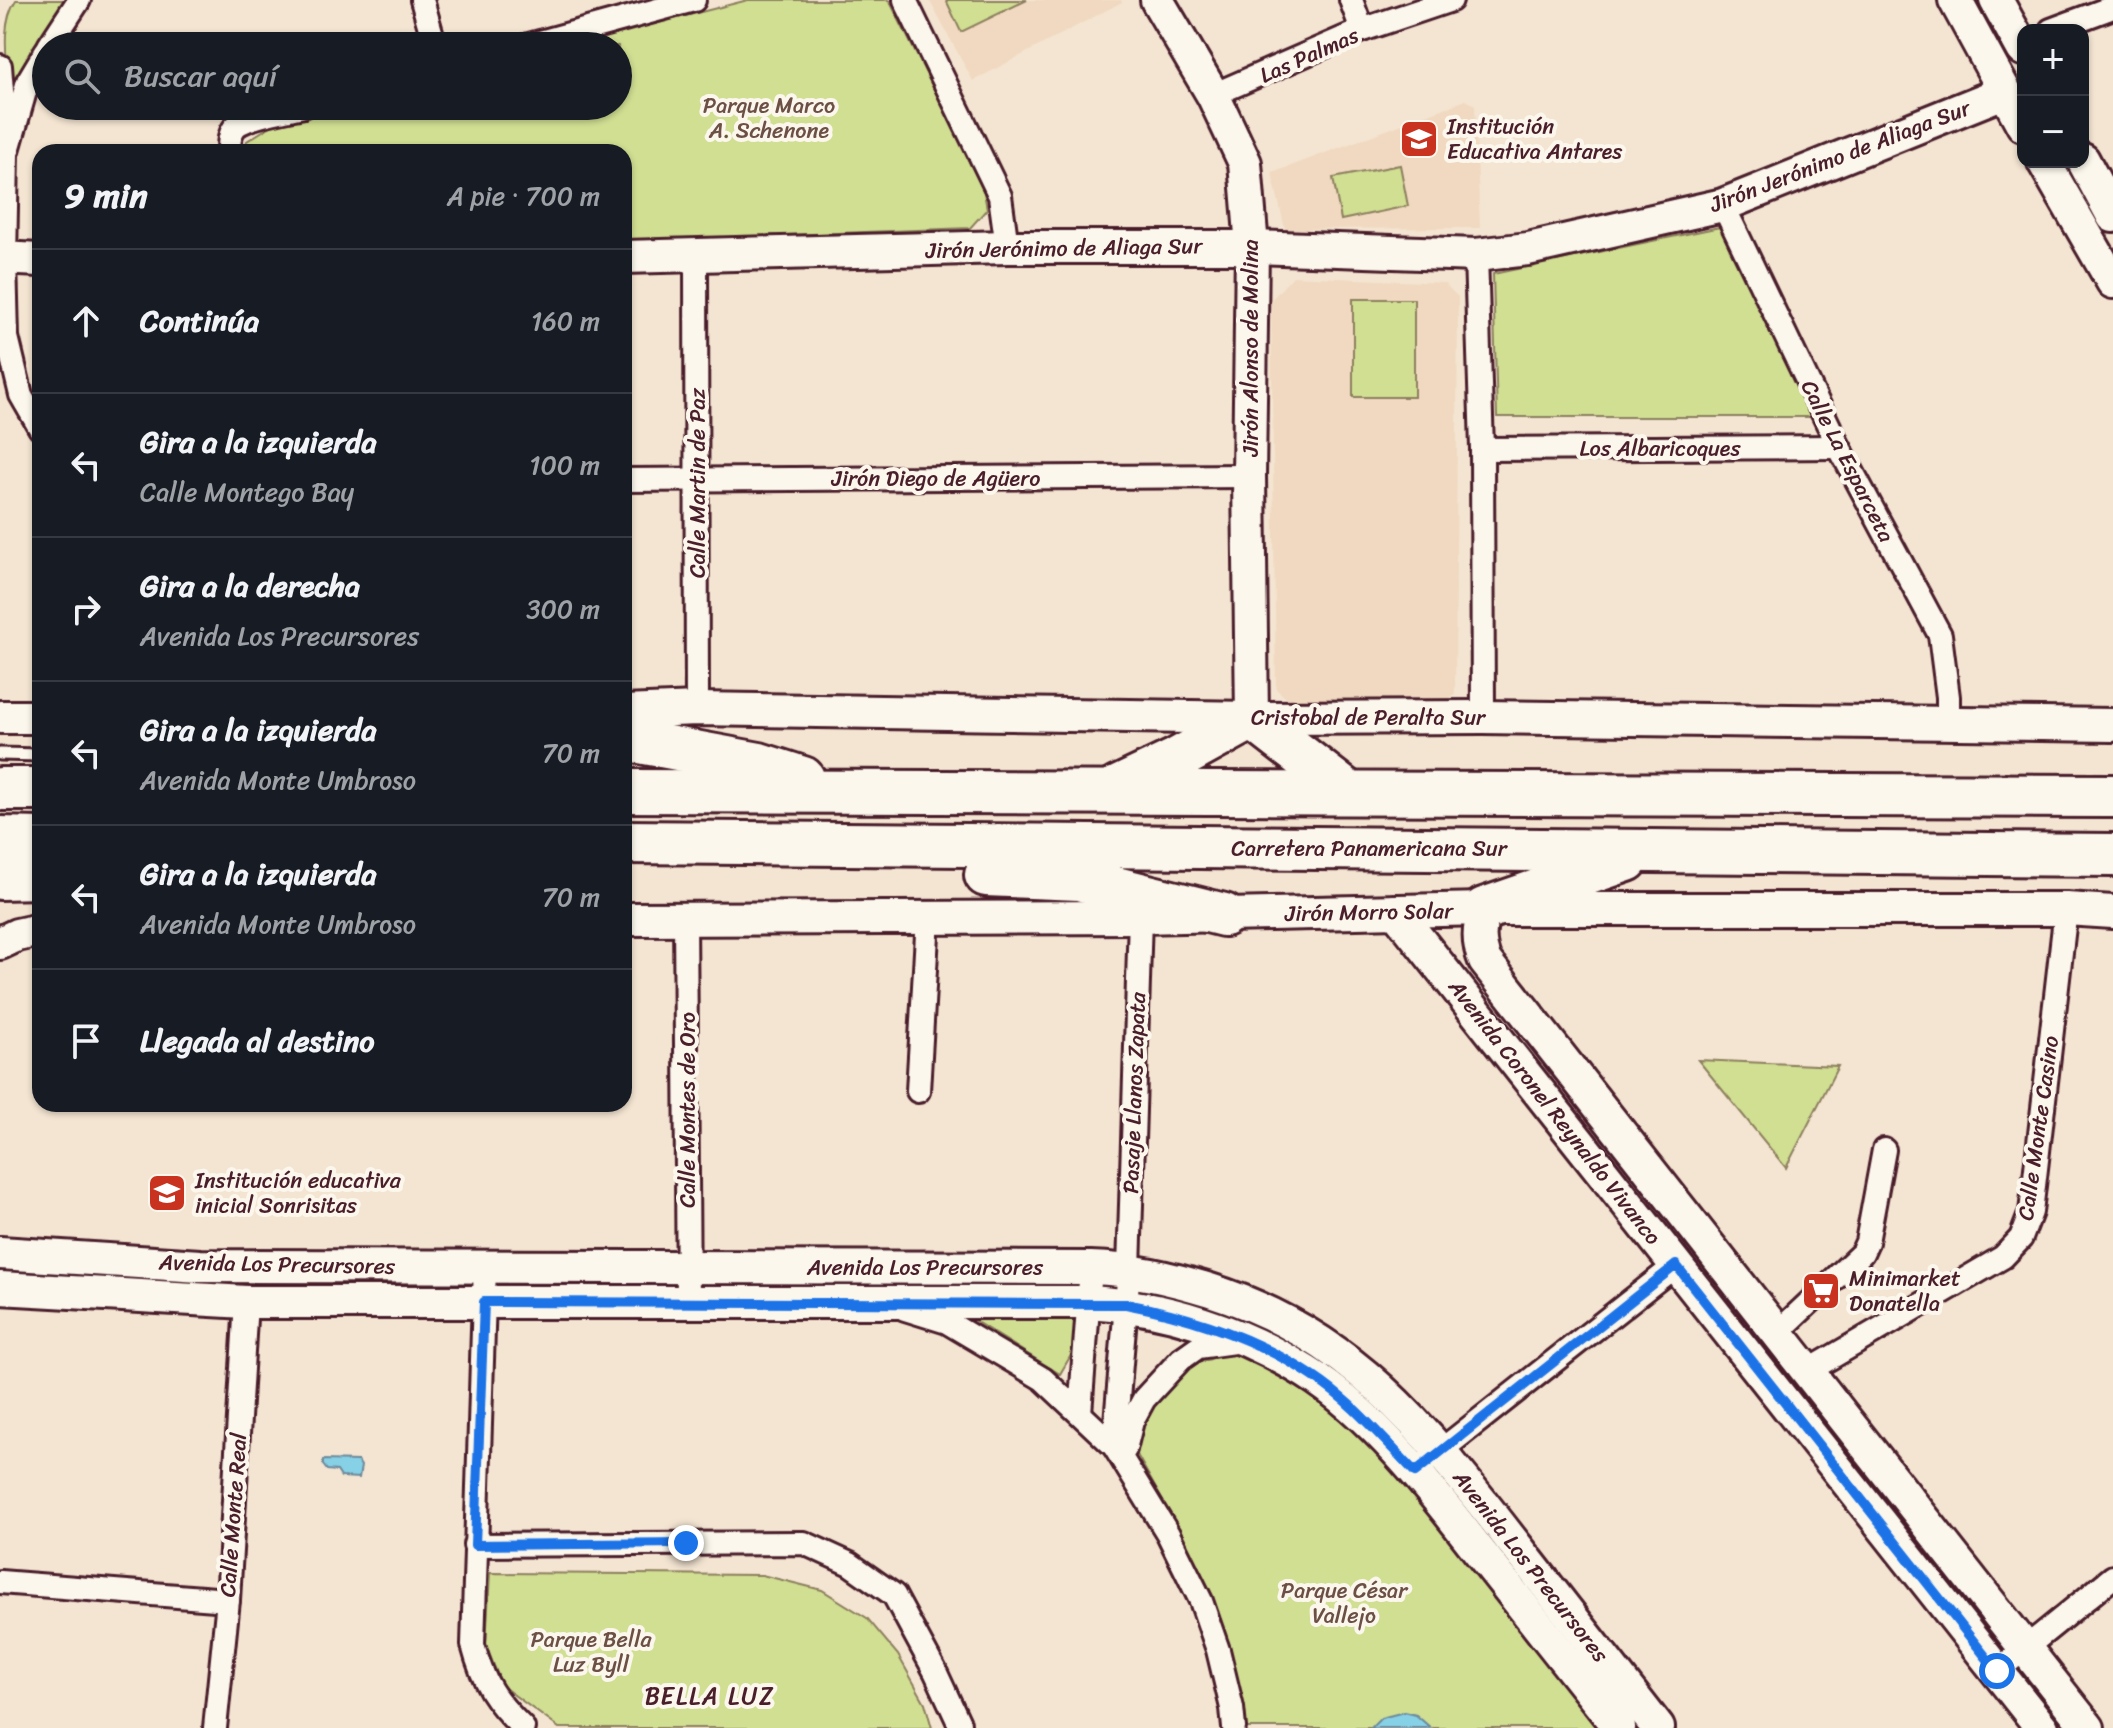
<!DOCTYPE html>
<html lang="es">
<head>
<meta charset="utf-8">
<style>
  :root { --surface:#171b24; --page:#242831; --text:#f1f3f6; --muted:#9ea1a6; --line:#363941 }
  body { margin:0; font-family:Sriracha,sans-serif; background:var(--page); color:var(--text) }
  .controls { position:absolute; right:24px; top:24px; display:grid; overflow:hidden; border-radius:16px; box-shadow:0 2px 6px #0004 }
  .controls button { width:72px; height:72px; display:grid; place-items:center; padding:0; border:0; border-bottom:2px solid var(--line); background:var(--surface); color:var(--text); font:40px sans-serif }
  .stop { position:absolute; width:24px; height:24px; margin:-18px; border:6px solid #1a73e8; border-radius:50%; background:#fff }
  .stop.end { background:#1a73e8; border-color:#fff; box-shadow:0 2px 8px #0008 }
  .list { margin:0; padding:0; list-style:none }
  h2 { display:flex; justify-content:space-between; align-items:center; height:104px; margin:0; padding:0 32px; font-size:34px }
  h2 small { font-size:26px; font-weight:400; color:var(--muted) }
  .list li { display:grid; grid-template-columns:52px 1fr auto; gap:24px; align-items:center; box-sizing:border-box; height:144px; padding:0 32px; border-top:2px solid var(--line) }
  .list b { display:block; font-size:30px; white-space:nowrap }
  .list p { margin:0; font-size:26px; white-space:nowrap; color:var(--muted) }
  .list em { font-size:26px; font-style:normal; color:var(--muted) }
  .icon { flex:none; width:44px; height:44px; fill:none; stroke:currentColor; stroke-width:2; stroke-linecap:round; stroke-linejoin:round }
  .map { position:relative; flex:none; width:2113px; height:1728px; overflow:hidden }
  .search { position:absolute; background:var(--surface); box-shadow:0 2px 6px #0004; left:32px; top:32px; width:600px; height:88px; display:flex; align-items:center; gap:20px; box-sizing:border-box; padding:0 28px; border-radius:44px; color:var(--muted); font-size:30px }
  .panel { position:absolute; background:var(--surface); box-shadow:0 2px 6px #0004; left:32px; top:144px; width:600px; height:968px; border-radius:24px }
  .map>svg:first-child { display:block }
  .built { fill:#f0d9c0 }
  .green { fill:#d0df92; stroke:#8d7f5e; stroke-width:2 }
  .water { fill:#86d1e6; stroke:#6e8a9b; stroke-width:2 }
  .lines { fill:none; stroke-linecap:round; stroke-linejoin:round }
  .lane-casing { stroke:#4a1f2b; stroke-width:17 }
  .street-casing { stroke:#4a1f2b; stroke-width:28 }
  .secondary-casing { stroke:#4a1f2b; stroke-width:38 }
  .highway-casing { stroke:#4a1f2b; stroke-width:48 }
  .lane { stroke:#fbf7ec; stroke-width:11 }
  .street { stroke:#fbf7ec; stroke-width:22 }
  .secondary { stroke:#fbf7ec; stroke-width:32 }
  .highway { stroke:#fbf7ec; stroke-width:42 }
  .route { stroke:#1a73e8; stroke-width:10 }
  .labels { text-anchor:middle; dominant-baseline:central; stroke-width:8; stroke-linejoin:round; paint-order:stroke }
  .street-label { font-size:22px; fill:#4a1f2b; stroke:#fbf7ec }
  .park-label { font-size:22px; fill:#6c4f45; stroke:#fbf7ec }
  .poi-label { font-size:22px; fill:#4a1f2b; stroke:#fbf7ec; text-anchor:start }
  .neighbourhood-label { font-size:24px; letter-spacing:2px; fill:#4a1f2b; stroke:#fbf7ec }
</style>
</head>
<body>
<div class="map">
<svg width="2113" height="1728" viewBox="0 0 2113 1728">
  <rect width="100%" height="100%" fill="#f4e5d2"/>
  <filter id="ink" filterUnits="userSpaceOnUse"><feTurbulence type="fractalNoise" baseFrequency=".0125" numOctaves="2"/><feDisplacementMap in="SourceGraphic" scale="16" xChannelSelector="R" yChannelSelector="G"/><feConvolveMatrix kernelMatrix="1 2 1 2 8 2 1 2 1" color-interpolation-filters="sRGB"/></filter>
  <g filter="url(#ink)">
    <g class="built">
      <path d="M929,0h192l1,2 -149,79z"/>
      <path d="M1466,100l9,5 5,123 -195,1 -13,-56z"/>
      <path d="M1293,276l151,7 14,14 -3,397 -13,11h-148l-18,-16 -5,-389z"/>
    </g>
    <g class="green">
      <path d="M16,0h49l-56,87c-2,-27 -9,-64 7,-87z"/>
      <path d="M748,0h141l94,187 4,22 -17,19 -346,13v-89h-381l4,-11 35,-22 52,-13h284v-60h-50z"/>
      <path d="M946,0h81l-66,32z"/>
      <path d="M1400,165l8,41 -67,14 -8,-42z"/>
      <path d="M1720,227l100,190h-323l-4,-143z"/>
      <rect x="1353" y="299" width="61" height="98"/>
      <path d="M1698,1060l140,6 -52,102z"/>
      <path d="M949,1305l128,8 -3,37 -14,24z"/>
      <path d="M1227,1353l34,6 100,74 144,160 104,135h-364l-12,-59 -21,-68 -48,-98 -28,-50 3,-24 17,-29 31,-33z"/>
      <path d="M490,1573l272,2 60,15 45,28 31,37 27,48 7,25h-373l-57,-42 -16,-41z"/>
    </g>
    <g class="water">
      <path d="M323,1460l35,1 3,5 -2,12 -18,-1 -4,-6 -10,-1 -4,-5z"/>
      <path d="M1404,1712l12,3 15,13h-60l10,-10z"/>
    </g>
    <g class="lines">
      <defs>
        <path id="lane" d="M0,754l40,1"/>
        <g id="street">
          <path d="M422,0l13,46"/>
          <path d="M905,0l95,196 7,51"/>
          <path d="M1351,0l11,30"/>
          <path d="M2051,30l62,-23"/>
          <path d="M49,46l30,-46"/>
          <path d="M525,46l169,-46"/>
          <path d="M0,66l6,74"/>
          <path d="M1213,95l149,-65 89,-30"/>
          <path d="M229,152c0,-8 0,-18 6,-25 11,-11 51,-17 68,-21"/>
          <path d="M1723,205l116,242 101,188 8,62v25"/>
          <path d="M1476,255l6,194 1,268"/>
          <path d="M696,257l1,452"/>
          <path d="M40,428l-19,-33 -14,-58 -2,-78 2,-105 21,-73 18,-30"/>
          <path d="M1482,449l357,-2"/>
          <path d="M624,480l625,-4"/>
          <path d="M685,917l3,385"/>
          <path d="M918,1091l10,-174"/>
          <path d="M485,1266l-12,379c10,38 22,56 50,83"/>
          <path d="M905,1309l42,13 96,57 71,67 54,88 33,67 17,49 14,58 2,20"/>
          <path d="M1777,1333l85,-80 5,-11 17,-92"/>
          <path d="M1808,1371l195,-114 18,-19 10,-26 35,-303"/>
          <path d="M1080,1413l11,-145"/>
          <path d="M1114,1446l15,-177 11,-352"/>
          <path d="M1125,1449l7,-28 12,-22 37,-40 17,-12 43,-6"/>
          <path d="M1429,1460l247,-195"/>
          <path d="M475,1545l329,-2 46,21 44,31 41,76 24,52v5"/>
          <path d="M0,1582l228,18"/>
          <path d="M1997,1671l116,-94"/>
          <path d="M215,1728l13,-128 18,-298"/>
        </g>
        <g id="secondary">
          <path d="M1157,0l56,95 32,68 7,84 -3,229 3,242"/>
          <path d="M1955,0l68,125"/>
          <path d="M1996,0l27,49"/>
          <path d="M2083,160l30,56"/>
          <path d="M2044,162l69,120"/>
          <path d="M624,257l383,-10h245l224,8 52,-6 195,-44 281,-113"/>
          <path d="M0,258l40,2"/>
          <path d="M624,712l73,-3 555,9 231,-1 630,8"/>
          <path d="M0,717h40"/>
          <path d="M1484,909c-5,20 -7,32 1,52l603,767"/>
          <path d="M1396,911l646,817"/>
          <path d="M624,919l516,-2 344,-8h582l47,3"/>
          <path d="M0,943l17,-8 23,-5"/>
          <path d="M0,1253l200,13 891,2c42,1 79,10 119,22 144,45 217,142 306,256 47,61 95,121 142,182"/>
          <path d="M0,1288l246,14h842c77,4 153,29 218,70 66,41 126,118 173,179 47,59 93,118 140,177"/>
        </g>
        <g id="highway">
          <path d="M624,739l135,25 44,14"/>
          <path d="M1117,788l59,-28 76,-42 97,75"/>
          <path d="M0,789h40"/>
          <path d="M624,791l1489,5"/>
          <path d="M0,838l40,1"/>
          <path d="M624,842l1489,13"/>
          <path d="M986,875l93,4 145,36"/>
          <path d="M0,878l40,-1"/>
          <path d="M1484,909l143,-49"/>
        </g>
      </defs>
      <use href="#lane" class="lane-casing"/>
      <use href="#street" class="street-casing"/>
      <use href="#secondary" class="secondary-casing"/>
      <use href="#highway" class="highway-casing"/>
      <use href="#lane" class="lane"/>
      <use href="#street" class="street"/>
      <use href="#secondary" class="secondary"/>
      <use href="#highway" class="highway"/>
    </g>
  </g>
  <g class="lines" filter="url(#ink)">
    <path class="route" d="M686,1543l-211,2 9,-243 642,2c83,16 166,47 228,105 21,20 41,42 61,63l261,-207 321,406"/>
  </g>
  <defs>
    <symbol id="school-square" viewBox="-11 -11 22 22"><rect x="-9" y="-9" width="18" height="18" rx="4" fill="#c8321e" stroke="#fbf7ec"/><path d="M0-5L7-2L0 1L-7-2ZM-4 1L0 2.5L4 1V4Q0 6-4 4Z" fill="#fff"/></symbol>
    <symbol id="supermarket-square" viewBox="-11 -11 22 22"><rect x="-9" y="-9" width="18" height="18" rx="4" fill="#c8321e" stroke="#fbf7ec"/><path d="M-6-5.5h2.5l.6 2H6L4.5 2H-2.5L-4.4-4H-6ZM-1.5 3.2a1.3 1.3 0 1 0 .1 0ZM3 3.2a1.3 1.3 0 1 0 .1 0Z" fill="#fff"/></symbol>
  </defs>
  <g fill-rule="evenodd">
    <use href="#school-square" x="1397" y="117" width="44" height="44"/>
    <use href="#school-square" x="145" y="1171" width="44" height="44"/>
    <use href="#supermarket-square" x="1799" y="1269" width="44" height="44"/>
  </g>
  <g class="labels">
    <g class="street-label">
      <text transform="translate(1309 55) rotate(-24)">Las Palmas</text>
      <text transform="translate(1840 156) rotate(-21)">Jirón Jerónimo de Aliaga Sur</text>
      <text transform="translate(1064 248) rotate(-1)">Jirón Jerónimo de Aliaga Sur</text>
      <text transform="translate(1250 348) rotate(-90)">Jirón Alonso de Molina</text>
      <text x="1660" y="448">Los Albaricoques</text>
      <text transform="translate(1848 461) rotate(63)">Calle La Esparceta</text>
      <text x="936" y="478">Jirón Diego de Agüero</text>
      <text transform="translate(697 483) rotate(-90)">Calle Martin de Paz</text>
      <text x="1368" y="717">Cristobal de Peralta Sur</text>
      <text x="1369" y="848">Carretera Panamericana Sur</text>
      <text transform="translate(1369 912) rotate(-1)">Jirón Morro Solar</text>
      <text transform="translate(1134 1093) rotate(-88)">Pasaje Llanos Zapata</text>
      <text transform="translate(687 1110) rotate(-90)">Calle Montes de Oro</text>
      <text transform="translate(1555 1112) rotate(52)">Avenida Coronel Reynaldo Vivanco</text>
      <text transform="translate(2038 1128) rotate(-82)">Calle Monte Casino</text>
      <text transform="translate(277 1264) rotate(1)">Avenida Los Precursores</text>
      <text x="925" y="1267">Avenida Los Precursores</text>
      <text transform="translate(233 1515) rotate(-86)">Calle Monte Real</text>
      <text transform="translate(1531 1566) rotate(52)">Avenida Los Precursores</text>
    </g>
    <g class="park-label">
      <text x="769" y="105">Parque Marco<tspan x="769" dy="25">A. Schenone</tspan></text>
      <text x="1344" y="1590">Parque César<tspan x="1344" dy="25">Vallejo</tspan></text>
      <text x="591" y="1639">Parque Bella<tspan x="591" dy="25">Luz Byll</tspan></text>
    </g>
    <g class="poi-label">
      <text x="1447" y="126">Institución<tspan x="1447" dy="25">Educativa Antares</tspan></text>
      <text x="195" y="1180">Institución educativa<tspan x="195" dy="25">inicial Sonrisitas</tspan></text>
      <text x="1849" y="1278">Minimarket<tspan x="1849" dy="25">Donatella</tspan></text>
    </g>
    <g class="neighbourhood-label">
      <text x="710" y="1696">BELLA LUZ</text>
    </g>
  </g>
</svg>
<div class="controls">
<button>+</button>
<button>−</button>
</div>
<div class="stop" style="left:1997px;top:1671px"></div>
<div class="stop end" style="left:686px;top:1543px"></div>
<div class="search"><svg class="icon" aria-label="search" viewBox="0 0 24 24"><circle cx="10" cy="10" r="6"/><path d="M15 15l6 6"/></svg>Buscar aquí</div>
<section class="panel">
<h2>9 min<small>A pie · 700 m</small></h2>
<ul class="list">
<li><svg class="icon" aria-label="ahead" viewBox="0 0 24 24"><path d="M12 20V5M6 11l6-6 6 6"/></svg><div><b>Continúa</b></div><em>160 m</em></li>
<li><svg class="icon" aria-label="left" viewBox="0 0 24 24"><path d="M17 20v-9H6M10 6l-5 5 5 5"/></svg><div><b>Gira a la izquierda</b><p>Calle Montego Bay</p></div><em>100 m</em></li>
<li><svg class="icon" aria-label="right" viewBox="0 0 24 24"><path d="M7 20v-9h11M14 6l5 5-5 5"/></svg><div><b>Gira a la derecha</b><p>Avenida Los Precursores</p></div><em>300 m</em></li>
<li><svg class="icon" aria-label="left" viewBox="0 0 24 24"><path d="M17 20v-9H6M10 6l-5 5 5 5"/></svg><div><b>Gira a la izquierda</b><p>Avenida Monte Umbroso</p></div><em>70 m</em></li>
<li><svg class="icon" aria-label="left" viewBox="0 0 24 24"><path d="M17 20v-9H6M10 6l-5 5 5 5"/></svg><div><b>Gira a la izquierda</b><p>Avenida Monte Umbroso</p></div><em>70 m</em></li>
<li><svg class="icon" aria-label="arrive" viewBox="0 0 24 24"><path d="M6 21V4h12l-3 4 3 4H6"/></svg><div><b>Llegada al destino</b></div></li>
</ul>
</section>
</div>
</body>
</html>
